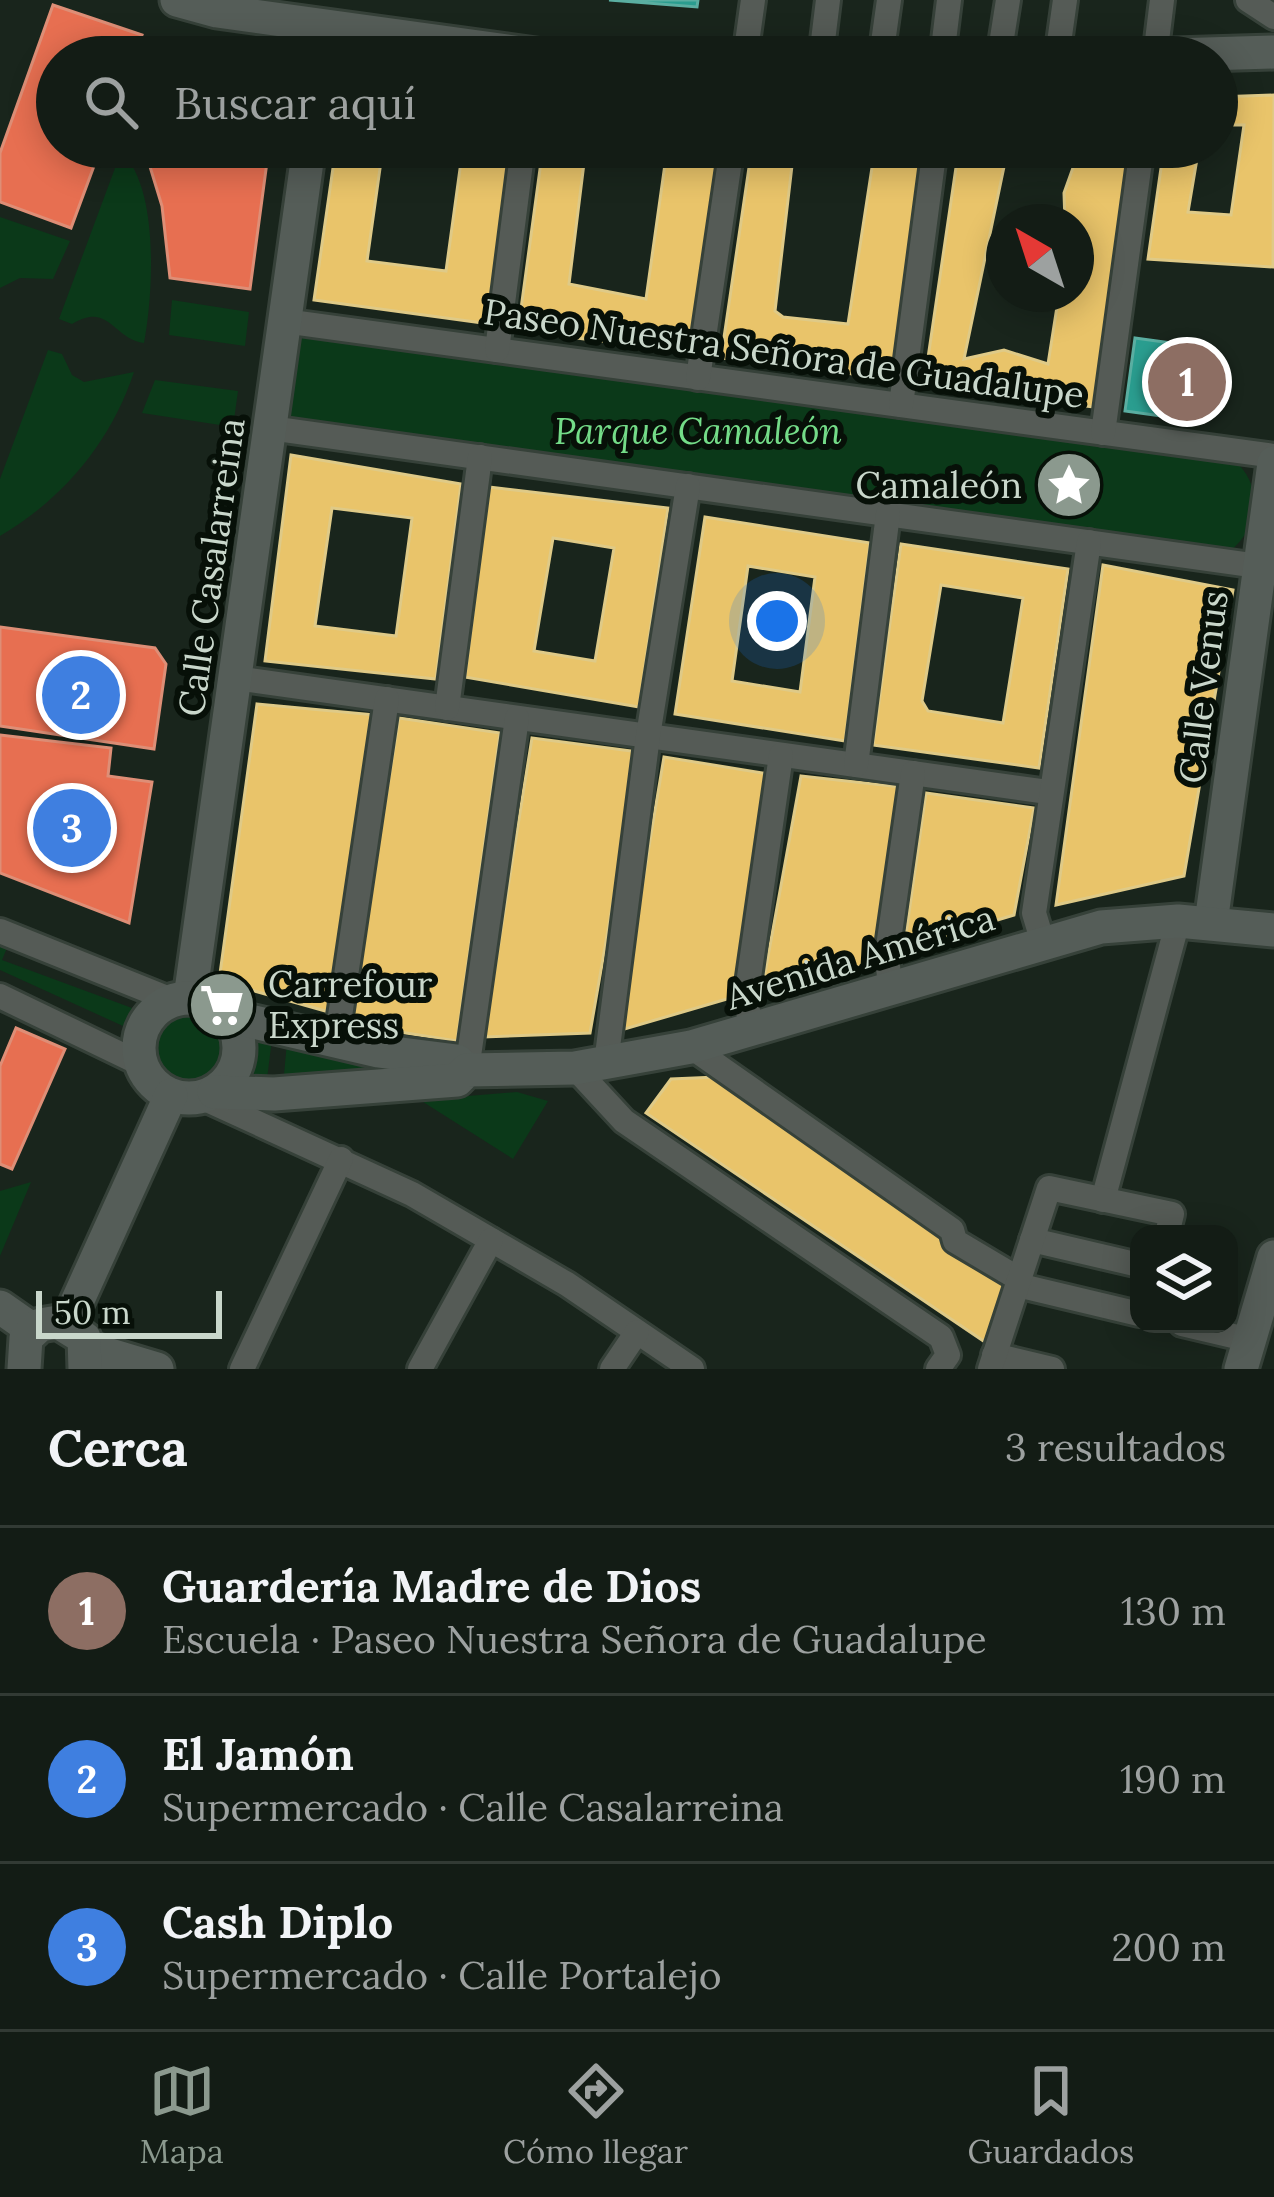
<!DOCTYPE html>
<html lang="es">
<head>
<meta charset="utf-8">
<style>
  :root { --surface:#131c15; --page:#1c251e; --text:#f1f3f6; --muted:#9da1a0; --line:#323a34; --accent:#8b998e }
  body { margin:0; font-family:Lora,serif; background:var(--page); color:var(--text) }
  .controls { position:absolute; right:36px; bottom:36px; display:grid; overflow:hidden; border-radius:24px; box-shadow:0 6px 30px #0003 }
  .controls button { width:108px; height:108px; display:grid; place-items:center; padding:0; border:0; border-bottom:3px solid var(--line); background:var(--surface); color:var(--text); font:60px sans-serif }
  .compass { position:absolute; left:986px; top:204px; width:108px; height:108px; border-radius:50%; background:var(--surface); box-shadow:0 6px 30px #0003; rotate:321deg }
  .scale { position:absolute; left:36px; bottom:30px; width:186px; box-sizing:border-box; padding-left:12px; border:6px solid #c9d7cb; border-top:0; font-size:33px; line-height:42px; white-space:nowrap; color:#c9d7cb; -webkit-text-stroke:9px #071008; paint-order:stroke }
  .you { position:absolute; left:777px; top:621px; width:42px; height:42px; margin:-30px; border:9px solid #fff; border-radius:50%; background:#1a73e8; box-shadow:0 0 0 18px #1a73e833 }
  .badge { display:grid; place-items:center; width:78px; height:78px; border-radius:50%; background:var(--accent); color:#fff; font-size:39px; font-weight:700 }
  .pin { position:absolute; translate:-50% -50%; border:6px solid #fff; box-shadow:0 3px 12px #0006 }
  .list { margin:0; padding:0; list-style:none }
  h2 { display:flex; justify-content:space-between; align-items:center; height:156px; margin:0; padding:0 48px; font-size:51px }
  h2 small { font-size:39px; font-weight:400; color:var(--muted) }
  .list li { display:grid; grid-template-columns:78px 1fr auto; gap:36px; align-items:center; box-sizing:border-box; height:168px; padding:0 48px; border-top:3px solid var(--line) }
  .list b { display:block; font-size:45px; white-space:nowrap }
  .list p { margin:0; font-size:39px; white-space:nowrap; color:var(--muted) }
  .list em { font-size:39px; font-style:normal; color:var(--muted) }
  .icon { flex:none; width:66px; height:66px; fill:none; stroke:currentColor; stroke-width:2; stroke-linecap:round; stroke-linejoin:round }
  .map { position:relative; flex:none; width:1274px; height:1369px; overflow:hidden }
  .search { position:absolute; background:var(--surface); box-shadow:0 6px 30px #0003; left:36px; right:36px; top:36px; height:132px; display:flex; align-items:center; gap:30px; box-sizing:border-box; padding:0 42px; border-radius:66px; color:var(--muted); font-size:45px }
  .sheet { height:660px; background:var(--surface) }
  nav { display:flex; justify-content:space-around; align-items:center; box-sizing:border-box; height:168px; border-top:3px solid var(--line); background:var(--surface); font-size:33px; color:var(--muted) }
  nav a { display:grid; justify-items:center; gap:6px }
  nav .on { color:var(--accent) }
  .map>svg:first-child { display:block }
  .green { fill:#0b3919 }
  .homes { fill:#e9c46a; stroke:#dfca87; stroke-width:3; fill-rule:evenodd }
  .shops { fill:#e76f51; stroke:#de8e76; stroke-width:3 }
  .schools { fill:#2a9d8f; stroke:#5aaea1; stroke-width:3 }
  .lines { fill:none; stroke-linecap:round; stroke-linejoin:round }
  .street-casing { stroke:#364139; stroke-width:30 }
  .secondary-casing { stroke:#364139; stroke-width:39 }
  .street { stroke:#555b56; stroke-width:24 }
  .secondary { stroke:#555d58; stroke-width:33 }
  .labels { text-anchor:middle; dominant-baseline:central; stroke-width:12; stroke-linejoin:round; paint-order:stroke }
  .street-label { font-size:36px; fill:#c9d7cb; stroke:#071008 }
  .park-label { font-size:36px; font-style:italic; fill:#74dc88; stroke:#071008 }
  .poi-label { font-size:36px; fill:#c9d7cb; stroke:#071008; text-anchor:end }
</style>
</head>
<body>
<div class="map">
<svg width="1274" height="1369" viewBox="0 0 1274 1369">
  <rect width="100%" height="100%" fill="#19251c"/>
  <g class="green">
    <path d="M121,152c39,35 32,144 23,191 -31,-4 -35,-42 -72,-19l-13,-5z"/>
    <path d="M0,217l70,24 -17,38 -33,-1 -20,10z"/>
    <path d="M172,300l77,12 -4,34 -76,-11z"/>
    <path d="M301,335l932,124c30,26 29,66 -3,92l-932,-126 -13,-17 9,-65z"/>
    <path d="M48,350l14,4 10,21 12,7 50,-10c-23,70 -71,127 -134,164v-57z"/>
    <path d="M155,380l83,11 -5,36 -91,-14z"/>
    <path d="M0,940l9,3 -7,17 130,48 -9,18 -123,-56z"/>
    <circle cx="188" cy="1049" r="37"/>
    <path d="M251,1036l21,3 -6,48 -27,-1 13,-26z"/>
    <path d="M287,1042l163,26 -167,18z"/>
    <path d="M517,1092l31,9 -35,58 -93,-59z"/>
    <path d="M31,1182l-31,74v-65z"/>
  </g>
  <g class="homes">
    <path d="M1274,95l-1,172 -125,-8 16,-112h35l-11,65 43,3 13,-90h-27v-28z"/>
    <path d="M336,147h47l-16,114 79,10 17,-124h46l-19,177 -176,-24z"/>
    <path d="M543,147h179l-30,205 -174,-21zM594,148l72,9 -20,142 -77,-15 16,-129 12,2z"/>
    <path d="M752,147h173l-30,232 -174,-21zM875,148l-27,176 -65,-7 -8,-6 18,-154z"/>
    <path d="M959,147h47v10l-42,202 40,-9 44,14 11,-70h17v-72h-11l-1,-29 15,-42 -4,-4h57l-38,260 -170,-22z"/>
    <path d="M291,455l170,29 -25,195 -171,-18zM332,508l80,10 -16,118 -81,-10z"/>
    <path d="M489,487l179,21 -29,199 -174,-30zM553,538l61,10 -19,113 -61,-10z"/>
    <path d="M705,517l165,26 -25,198 -170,-27zM748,566l67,11 -15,115 -68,-11z"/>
    <path d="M901,544l167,25 -29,199 -166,-23zM941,585l82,13 -20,125 -75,-12 -6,-10z"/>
    <path d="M1103,565l130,25 -49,286 -128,29z"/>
    <path d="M257,704l119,11 -47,297 -110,-31z"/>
    <path d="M399,718l101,15 -43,308 -108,-17z"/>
    <path d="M532,738l107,14 -49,281 -106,4z"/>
    <path d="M664,757l105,17 -32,222 -119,35z"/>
    <path d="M801,776l100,11 -26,175 -114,33z"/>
    <path d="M926,793l108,15 -20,107 -110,33z"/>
    <path d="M717,1077l289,205 -18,62 -342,-231 25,-34z"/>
  </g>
  <g class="shops">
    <path d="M53,5l89,30 -8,22h-77v90h44l-30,81 -71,-26v-49z"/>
    <path d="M174,45l80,12h-84z"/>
    <path d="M144,147h125l-19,142 -80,-11 -8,-72z"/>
    <path d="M0,627l155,21 11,16 -12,85 -154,-23z"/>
    <path d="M0,735l111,13 -3,28 44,6 -23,141 -129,-50z"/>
    <path d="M16,1028l49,21 -53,120 -12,-5v-98z"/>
  </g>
  <g class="schools">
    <path d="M609,0h89l-1,7z"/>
    <path d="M1135,338l73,10 -10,73 -73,-10z"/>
  </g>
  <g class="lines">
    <defs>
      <g id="street">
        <path d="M1248,0l26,17"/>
        <path d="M745,57l8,-57"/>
        <path d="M821,57l7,-57"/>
        <path d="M881,57l8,-57"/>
        <path d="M942,57l7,-57"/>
        <path d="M999,57l9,-57"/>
        <path d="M1057,57l8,-57"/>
        <path d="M1155,57l7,-57"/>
        <path d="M284,321l990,135"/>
        <path d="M497,350l26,-203"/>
        <path d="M698,378l34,-231"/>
        <path d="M901,405l34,-258"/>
        <path d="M270,428l988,138"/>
        <path d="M1103,433l39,-286"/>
        <path d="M235,678l813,114"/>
        <path d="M447,708l33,-251"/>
        <path d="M856,765l32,-251"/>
        <path d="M0,931l174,70"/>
        <path d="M1043,943l-9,-30 55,-371"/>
        <path d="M890,989l-3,-35 26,-181"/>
        <path d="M0,996l141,68"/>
        <path d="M751,1030l-5,-32 35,-243"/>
        <path d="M336,1043l51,-344"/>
        <path d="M691,1047l261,183 3,11 64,38"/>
        <path d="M606,1063l42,-327 40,-250"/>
        <path d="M575,1068l49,53 317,216 7,18 -10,14"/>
        <path d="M467,1070l50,-352"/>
        <path d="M203,1098l209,96 155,90 125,85"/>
        <path d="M1103,1200l75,-279"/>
        <path d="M1032,1240l107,25"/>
        <path d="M1017,1285l122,29"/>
        <path d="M1182,1324l68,16"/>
        <path d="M994,1355l58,14"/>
        <path d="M242,1369l99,-210"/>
        <path d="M420,1369l71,-129"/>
        <path d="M612,1369l25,-37"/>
        <path d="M990,1369l59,-181 123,26 -5,20"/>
      </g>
      <g id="secondary">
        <path d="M177,0l40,11 333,46"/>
        <path d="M1106,57l168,-5"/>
        <path d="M1211,923l63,-460"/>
        <path d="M190,998l119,-851"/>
        <circle cx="189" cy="1048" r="50"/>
        <path d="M228,1016l150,35 79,10 10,9"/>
        <path d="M214,1092l60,2 183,-14 10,-10 108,-2 116,-21 410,-120 77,-6 96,9"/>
        <path d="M0,1307l33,23"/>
        <path d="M67,1324l104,-229"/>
        <path d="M87,1348l70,21"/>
        <path d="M24,1369l2,-31 14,-13 18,-3 26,16 1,31"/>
        <path d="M1241,1369l33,-112"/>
      </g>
    </defs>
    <use href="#street" class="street-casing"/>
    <use href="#secondary" class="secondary-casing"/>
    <use href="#street" class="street"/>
    <use href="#secondary" class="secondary"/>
  </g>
  <defs>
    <symbol id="sight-disc" viewBox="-11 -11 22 22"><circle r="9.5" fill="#8b998e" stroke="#071008"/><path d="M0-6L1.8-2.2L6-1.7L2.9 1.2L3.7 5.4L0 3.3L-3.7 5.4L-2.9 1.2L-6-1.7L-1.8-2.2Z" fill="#fff"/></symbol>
    <symbol id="supermarket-disc" viewBox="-11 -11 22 22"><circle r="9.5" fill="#8b998e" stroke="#071008"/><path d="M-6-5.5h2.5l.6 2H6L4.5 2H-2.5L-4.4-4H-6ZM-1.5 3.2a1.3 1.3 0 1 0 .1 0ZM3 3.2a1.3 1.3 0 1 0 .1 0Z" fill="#fff"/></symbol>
  </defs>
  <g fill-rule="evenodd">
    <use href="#sight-disc" x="1031" y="447" width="76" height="76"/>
    <use href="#supermarket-disc" x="184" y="967" width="76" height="76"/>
  </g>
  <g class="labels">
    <g class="street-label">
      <text transform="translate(784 353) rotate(8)">Paseo Nuestra Señora de Guadalupe</text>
      <text transform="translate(211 567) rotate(-82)">Calle Casalarreina</text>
      <text transform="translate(1203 687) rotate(-83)">Calle Venus</text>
      <text transform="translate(860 957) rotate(-17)">Avenida América</text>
    </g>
    <g class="park-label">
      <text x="698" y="431">Parque Camaleón</text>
    </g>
    <g class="poi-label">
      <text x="1022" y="485">Camaleón</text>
      <text x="268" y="984" text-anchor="start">Carrefour<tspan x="268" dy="41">Express</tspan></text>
    </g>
  </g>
</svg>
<div class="controls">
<button><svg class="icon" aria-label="layers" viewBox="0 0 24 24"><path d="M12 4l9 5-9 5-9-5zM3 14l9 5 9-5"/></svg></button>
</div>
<svg class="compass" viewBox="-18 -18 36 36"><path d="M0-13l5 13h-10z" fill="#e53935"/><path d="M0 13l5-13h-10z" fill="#9da1a0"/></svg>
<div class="scale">50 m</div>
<div class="you"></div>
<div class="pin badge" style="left:1187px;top:382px;background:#8d6e63">1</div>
<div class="pin badge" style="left:81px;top:695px;background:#3f7fe0">2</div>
<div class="pin badge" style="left:72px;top:828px;background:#3f7fe0">3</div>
<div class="search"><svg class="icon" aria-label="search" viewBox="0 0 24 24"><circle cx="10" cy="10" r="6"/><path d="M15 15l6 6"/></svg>Buscar aquí</div>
</div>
<section class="sheet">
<h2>Cerca<small>3 resultados</small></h2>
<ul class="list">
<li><span class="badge" style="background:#8d6e63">1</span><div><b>Guardería Madre de Dios</b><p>Escuela · Paseo Nuestra Señora de Guadalupe</p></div><em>130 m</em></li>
<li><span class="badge" style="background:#3f7fe0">2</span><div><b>El Jamón</b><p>Supermercado · Calle Casalarreina</p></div><em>190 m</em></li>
<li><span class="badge" style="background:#3f7fe0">3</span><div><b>Cash Diplo</b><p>Supermercado · Calle Portalejo</p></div><em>200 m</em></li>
</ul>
</section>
<nav>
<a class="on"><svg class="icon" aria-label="map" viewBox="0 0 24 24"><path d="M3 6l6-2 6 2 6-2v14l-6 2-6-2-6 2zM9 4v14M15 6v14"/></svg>Mapa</a>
<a><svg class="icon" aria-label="directions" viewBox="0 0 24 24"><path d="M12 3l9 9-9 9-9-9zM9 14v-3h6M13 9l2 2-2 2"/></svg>Cómo llegar</a>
<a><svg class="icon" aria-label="saved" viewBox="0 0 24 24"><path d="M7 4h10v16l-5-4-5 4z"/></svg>Guardados</a>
</nav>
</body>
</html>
